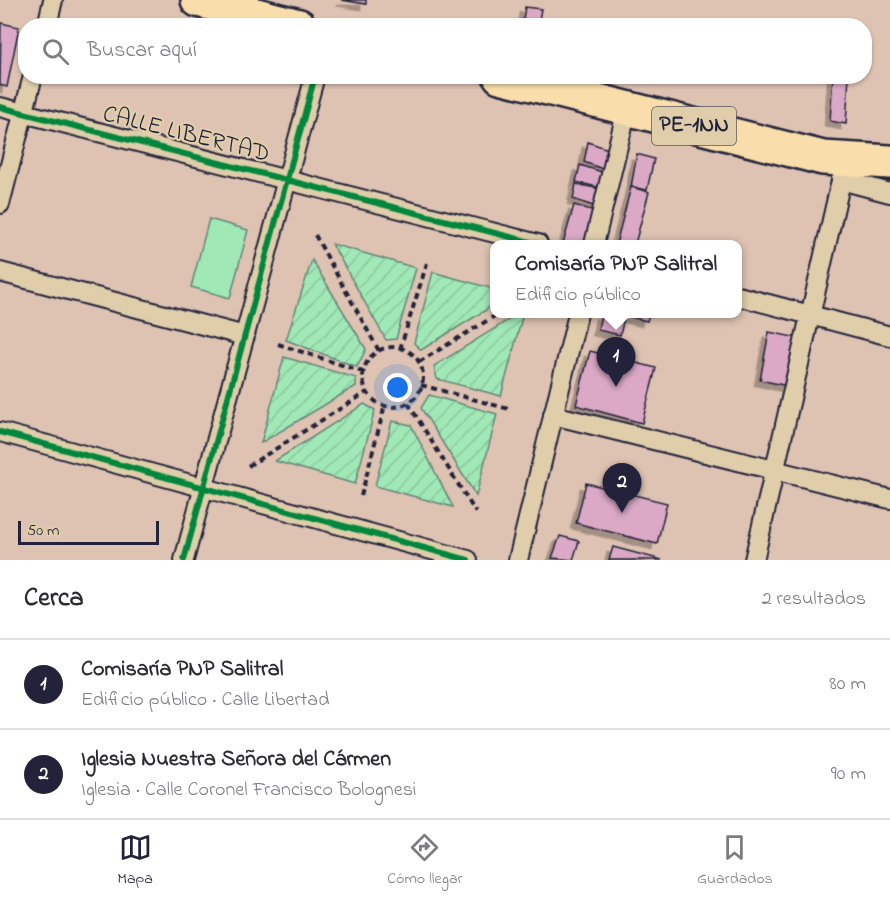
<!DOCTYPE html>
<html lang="es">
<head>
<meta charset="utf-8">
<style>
  :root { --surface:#fff; --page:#f7f7f7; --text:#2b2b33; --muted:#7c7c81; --line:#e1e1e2; --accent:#22223b }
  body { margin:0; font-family:"Indie Flower",sans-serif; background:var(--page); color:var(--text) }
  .scale { position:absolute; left:18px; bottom:15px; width:141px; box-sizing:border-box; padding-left:6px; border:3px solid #22223b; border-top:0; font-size:16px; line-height:21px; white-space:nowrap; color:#22223b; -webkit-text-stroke:4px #e0ceab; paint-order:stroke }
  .you { position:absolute; left:398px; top:388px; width:21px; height:21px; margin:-15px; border:4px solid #fff; border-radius:50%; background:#1a73e8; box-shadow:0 0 0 9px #1a73e833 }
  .badge { display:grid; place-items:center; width:39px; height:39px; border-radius:50%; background:var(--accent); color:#fff; font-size:20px; font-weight:700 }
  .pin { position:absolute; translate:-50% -50px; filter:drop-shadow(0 2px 3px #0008) }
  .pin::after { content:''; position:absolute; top:32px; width:21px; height:18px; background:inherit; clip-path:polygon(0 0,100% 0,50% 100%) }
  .popup { position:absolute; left:490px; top:240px; width:252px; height:78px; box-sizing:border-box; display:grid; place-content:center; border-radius:12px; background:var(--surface); filter:drop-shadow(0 2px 4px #0005); font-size:20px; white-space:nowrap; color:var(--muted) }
  .popup b { font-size:22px; color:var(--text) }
  .popup::after { content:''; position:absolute; left:50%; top:100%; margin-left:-12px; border:12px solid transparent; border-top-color:var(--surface) }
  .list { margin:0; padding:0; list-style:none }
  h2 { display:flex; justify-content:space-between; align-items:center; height:78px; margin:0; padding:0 24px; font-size:26px }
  h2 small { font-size:20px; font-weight:400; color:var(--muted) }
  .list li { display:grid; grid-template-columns:39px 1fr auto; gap:18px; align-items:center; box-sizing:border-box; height:90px; padding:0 24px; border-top:2px solid var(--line) }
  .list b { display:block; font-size:22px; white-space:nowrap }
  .list p { margin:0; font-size:20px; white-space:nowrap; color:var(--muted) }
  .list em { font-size:20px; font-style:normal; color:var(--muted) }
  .icon { flex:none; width:33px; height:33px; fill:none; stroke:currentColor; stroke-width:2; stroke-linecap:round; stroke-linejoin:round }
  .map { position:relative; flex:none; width:890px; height:560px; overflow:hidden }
  .search { position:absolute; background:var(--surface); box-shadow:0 2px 4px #0004; left:18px; right:18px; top:18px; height:66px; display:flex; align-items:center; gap:15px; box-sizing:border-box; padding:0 21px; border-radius:24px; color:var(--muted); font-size:22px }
  .sheet { height:258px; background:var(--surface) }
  nav { display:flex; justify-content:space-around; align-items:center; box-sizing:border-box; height:84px; border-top:2px solid var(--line); background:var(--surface); font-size:16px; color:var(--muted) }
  nav a { display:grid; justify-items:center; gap:3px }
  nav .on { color:var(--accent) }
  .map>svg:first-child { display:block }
  .garden { fill:url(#garden-furrows); stroke:#618578; stroke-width:1.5 }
  .pitch { fill:#a0e8b6; stroke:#618578; stroke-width:1.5 }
  .building { fill:#dba9c6; stroke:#22223b; stroke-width:1.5; filter:url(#shadow) }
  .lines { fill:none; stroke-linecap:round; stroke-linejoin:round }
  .street-casing { stroke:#22223b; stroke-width:22 }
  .highway-casing { stroke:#22223b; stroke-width:38 }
  .path { stroke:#22223b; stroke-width:4; stroke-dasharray:6 4.5; stroke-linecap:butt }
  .street { stroke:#e0ceab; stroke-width:18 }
  .highway { stroke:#f9deab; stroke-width:33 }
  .cycleway-casing { stroke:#e0ceab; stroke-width:10 }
  .cycleway { stroke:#00873e; stroke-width:6 }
  .labels { text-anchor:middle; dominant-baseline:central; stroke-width:4.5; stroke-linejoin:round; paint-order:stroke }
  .shield { fill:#e0ceab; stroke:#5b565d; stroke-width:1.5 }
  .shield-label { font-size:22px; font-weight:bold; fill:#22223b }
  .street-label { font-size:24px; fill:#22223b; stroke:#e0ceab }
</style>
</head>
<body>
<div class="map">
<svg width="890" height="560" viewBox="0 0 890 560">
  <defs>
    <pattern id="garden-furrows" width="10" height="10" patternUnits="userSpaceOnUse" patternTransform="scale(1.5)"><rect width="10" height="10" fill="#a0e8b6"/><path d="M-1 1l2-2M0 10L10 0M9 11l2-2" fill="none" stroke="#8ac79d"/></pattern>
    <filter id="shadow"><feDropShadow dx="-5.5" dy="5.5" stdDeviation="0" flood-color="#0004"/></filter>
  </defs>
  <rect width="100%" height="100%" fill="#dec3b3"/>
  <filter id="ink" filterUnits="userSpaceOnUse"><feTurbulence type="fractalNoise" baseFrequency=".0167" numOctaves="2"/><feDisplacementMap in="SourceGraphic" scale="12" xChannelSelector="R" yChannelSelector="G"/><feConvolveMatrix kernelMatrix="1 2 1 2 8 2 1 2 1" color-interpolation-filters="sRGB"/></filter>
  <g filter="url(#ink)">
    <g class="garden">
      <path d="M332,244l84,24 -20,71 -10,1z"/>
      <path d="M312,260l54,89 -9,18 -71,-27z"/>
      <path d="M433,272l61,17v16l-73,45 -7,-7z"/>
      <path d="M518,314h5l-22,82 -64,-17 -3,-13z"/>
      <path d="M284,357l72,21v8l-95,57z"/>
      <path d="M429,395l68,19 -21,82 -55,-88z"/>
      <path d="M364,404l11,6 -20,74 -80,-23z"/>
      <path d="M392,421l19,4 42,82 -78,-21z"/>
    </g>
    <path class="pitch" d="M209,219l39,11 -18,68 -39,-11z"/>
    <g class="building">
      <path d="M341,0h25v4z"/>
      <path d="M525,7l16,2 -3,17h-16z"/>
      <path d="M1,23l18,4 -12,60 -7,-2z"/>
      <path d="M833,76h16l-3,48 -16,-3z"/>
      <path d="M588,142l23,8 -3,21 -24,-9z"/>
      <path d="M637,154l17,5 -7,31 -16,-3z"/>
      <path d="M580,165l25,8 -3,15 -26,-6z"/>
      <path d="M576,184l24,5 -4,18 -23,-8z"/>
      <path d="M631,187l18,5 -14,52h-19z"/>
      <path d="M574,205l24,7 -8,32h-27z"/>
      <path d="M601,314h24l-5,21 -22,-5z"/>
      <path d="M627,314h22l-2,7 -21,-5z"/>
      <path d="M769,332l29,6 -10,48 -28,-6z"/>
      <path d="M590,351l66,17 -14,55 -66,-18z"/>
      <path d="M586,483l81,20 -10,41 -81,-21z"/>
      <path d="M560,536l19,5 -6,19 -21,-2z"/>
      <path d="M613,547l49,13h-53z"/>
    </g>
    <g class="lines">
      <defs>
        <g id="street">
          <path d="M47,26l6,-26"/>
          <path d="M0,107l538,137"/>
          <path d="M841,180l49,13"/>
          <path d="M0,204l33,-128"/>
          <path d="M594,244l33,-135"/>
          <path d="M0,272l245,64"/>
          <path d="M738,296l152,40"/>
          <path d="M553,415l337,84"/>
          <path d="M0,432l468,128"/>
          <path d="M184,560l131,-484"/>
          <path d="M518,560l60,-246"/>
          <path d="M754,560l92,-401"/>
        </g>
        <g id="highway">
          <path d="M198,0l101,26"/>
          <path d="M500,76l323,82 67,4"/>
        </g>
      </defs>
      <use href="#street" class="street-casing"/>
      <use href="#highway" class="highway-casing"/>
      <g class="path">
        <path d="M315,235l64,116"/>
        <path d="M278,344l85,28"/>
        <circle cx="393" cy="377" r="30"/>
        <path d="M400,349l28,-89"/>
        <path d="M419,362l79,-48"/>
        <path d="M421,385l88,24"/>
        <path d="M408,403l68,110"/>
        <path d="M248,466l119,-74"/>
        <path d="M361,496l24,-91"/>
      </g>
      <use href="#street" class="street"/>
      <use href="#highway" class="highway"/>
      <defs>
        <g id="cycleway">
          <path d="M0,107l538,137"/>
          <path d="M0,432l468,128"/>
          <path d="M184,560l131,-484"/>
        </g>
      </defs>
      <use href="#cycleway" class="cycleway-casing"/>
      <use href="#cycleway" class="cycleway"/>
    </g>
  </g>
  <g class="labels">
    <rect class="shield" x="652" y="107" width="84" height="38" rx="4.5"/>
    <g class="shield-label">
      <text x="694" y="126">PE-1NN</text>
    </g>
    <g class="street-label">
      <text transform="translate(186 135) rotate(14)">CALLE LIBERTAD</text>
    </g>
  </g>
</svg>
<div class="scale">50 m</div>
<div class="you"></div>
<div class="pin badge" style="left:616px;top:387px">1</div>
<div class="popup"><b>Comisaría PNP Salitral</b>Edificio público</div>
<div class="pin badge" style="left:622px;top:513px">2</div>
<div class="search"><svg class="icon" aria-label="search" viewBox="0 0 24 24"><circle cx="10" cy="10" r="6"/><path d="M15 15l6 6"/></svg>Buscar aquí</div>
</div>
<section class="sheet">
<h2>Cerca<small>2 resultados</small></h2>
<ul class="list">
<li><span class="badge">1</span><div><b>Comisaría PNP Salitral</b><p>Edificio público · Calle Libertad</p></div><em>80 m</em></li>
<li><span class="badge">2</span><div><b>Iglesia Nuestra Señora del Cármen</b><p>Iglesia · Calle Coronel Francisco Bolognesi</p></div><em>90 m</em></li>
</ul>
</section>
<nav>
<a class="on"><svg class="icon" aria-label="map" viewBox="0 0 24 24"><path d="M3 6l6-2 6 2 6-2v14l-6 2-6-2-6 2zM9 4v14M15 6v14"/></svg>Mapa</a>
<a><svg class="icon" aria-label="directions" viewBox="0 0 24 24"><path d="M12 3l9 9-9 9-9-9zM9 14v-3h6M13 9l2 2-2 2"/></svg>Cómo llegar</a>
<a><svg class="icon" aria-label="saved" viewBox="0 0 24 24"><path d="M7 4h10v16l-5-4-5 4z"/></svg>Guardados</a>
</nav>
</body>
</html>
